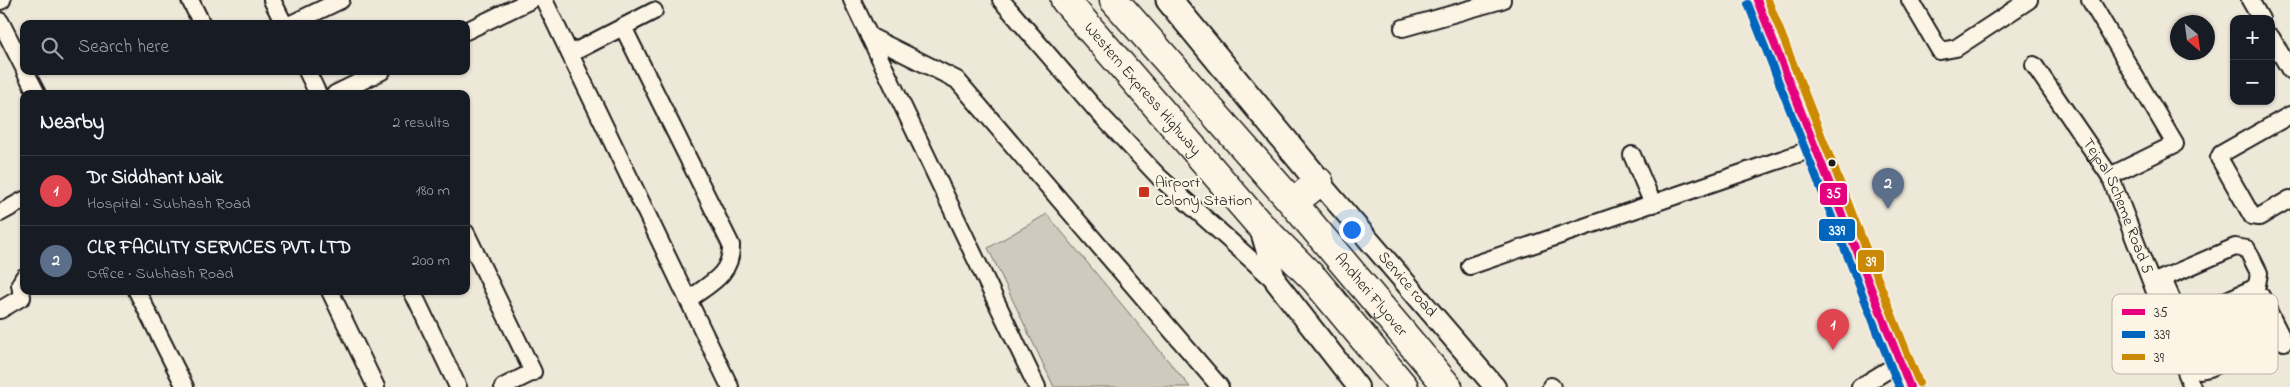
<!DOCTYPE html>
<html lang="en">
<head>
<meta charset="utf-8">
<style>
  :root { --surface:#171b24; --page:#242831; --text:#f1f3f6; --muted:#9ea1a6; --line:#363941; --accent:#0f766e }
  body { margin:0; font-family:"Indie Flower",sans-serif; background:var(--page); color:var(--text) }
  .controls { position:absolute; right:15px; top:15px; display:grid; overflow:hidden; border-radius:10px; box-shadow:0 1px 4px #0004 }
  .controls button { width:45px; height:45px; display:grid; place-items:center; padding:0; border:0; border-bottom:1px solid var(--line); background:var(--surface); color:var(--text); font:25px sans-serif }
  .compass { position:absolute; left:2170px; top:15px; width:45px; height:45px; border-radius:50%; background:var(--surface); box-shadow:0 1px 4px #0004; rotate:151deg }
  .you { position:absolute; left:1351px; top:229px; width:18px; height:18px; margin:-12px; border:4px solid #fff; border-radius:50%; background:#1a73e8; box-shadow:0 0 0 8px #1a73e833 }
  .badge { display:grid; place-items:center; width:32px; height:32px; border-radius:50%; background:var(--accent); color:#fff; font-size:16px; font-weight:700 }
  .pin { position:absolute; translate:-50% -41px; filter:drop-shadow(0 1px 2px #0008) }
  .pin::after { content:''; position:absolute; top:26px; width:18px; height:15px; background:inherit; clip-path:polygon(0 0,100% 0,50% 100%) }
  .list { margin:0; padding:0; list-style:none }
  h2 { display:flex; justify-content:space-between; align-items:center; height:65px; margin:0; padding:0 20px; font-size:21px }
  h2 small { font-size:16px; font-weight:400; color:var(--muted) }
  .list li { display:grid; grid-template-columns:32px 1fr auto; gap:15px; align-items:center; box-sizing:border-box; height:70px; padding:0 20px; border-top:1px solid var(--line) }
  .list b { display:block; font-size:19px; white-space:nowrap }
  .list p { margin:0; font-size:16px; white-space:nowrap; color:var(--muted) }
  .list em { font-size:16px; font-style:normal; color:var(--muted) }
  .icon { flex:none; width:28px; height:28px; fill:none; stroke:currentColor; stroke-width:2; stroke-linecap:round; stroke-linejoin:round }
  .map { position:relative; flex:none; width:2290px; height:387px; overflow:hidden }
  .search { position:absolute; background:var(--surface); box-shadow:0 1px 4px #0004; left:20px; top:20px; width:450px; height:55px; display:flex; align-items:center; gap:12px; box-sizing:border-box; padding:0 18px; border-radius:10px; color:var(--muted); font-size:19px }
  .panel { position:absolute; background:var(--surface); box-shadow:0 1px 4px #0004; left:20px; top:90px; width:450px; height:205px; border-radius:10px }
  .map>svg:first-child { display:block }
  .green { fill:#cfcabd; stroke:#76736c }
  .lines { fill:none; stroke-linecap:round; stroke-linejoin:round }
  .minor-casing { stroke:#1c1c1c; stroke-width:20 }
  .tertiary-casing { stroke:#1c1c1c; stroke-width:24 }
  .primary-casing { stroke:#1c1c1c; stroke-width:29 }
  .motorway-casing { stroke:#1c1c1c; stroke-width:31 }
  .minor { stroke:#fcf5e5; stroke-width:16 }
  .tertiary { stroke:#fcf5e5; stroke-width:20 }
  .primary { stroke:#fcf5e5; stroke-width:25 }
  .motorway { stroke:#fcf5e5; stroke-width:28 }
  .bus-1-casing { stroke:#fcf5e5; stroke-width:11 }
  .bus-2-casing { stroke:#fcf5e5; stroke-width:11 }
  .bus-3-casing { stroke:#fcf5e5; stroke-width:11 }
  .bus-1 { stroke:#e5007d; stroke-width:8 }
  .bus-2 { stroke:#0065bd; stroke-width:8 }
  .bus-3 { stroke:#cb8a06; stroke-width:8 }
  .bus-dot { fill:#1c1c1c; stroke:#fcf5e5; stroke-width:2 }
  .poi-dot { fill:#c8321e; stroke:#fcf5e5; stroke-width:2 }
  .labels { text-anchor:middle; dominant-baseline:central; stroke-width:4.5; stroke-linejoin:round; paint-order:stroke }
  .street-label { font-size:16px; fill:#1c1c1c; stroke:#fcf5e5 }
  .poi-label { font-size:16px; fill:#1c1c1c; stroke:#fcf5e5; text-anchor:start }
  .key { fill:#fcf5e5; stroke:#b9b4a9; stroke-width:1 }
  .key-label { font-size:14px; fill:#1c1c1c }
  .line-badge { stroke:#fcf5e5; stroke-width:2 }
  .badge-label { font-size:14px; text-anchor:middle; font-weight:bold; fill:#fff }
</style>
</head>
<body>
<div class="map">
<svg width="2290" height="387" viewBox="0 0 2290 387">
  <rect width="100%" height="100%" fill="#eee8d9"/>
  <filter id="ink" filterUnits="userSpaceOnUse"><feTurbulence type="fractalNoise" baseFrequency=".02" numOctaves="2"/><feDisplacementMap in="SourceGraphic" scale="10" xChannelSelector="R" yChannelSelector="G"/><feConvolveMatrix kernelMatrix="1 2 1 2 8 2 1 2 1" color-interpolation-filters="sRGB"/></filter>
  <g filter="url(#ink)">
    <path class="green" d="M1047,214l143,173h-136l-66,-139z"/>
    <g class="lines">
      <defs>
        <g id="minor">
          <path d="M190,0l12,24"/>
          <path d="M272,0l12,24"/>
          <path d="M544,0l186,387"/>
          <path d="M852,0l185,387"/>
          <path d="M1001,0l96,111 62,66 117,105"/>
          <path d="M1910,0l30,51 16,-3 73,-48"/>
          <path d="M2090,0l85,144 -65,32"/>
          <path d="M2250,0l11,19"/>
          <path d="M0,1l2,-1"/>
          <path d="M0,21l24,47"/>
          <path d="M291,24l50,-24"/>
          <path d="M623,27l108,218c1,30 -22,39 -43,55"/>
          <path d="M1403,28l99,-28"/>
          <path d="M466,31l65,-31"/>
          <path d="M869,36l88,44 263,307"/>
          <path d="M2271,37l19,33"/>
          <path d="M570,54l84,-43"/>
          <path id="s1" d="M2034,65l76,111 82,211"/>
          <path d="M25,71l12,23"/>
          <path d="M307,71l11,23"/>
          <path d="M335,94l47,-23"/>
          <path d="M2290,115l-69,39 -2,4 33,58 7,1 31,-18"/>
          <path d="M1632,155l21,49"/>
          <path d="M0,213l24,-13"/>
          <path d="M466,233l67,139 -30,15"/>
          <path d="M1470,266l345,-118"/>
          <path d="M2163,279l18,41"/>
          <path d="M2152,283l83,-36 12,2 12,24 -2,12 -5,4 -84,37"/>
          <path d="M137,291l48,96"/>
          <path d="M330,291l46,96"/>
          <path d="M412,291l46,96"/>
          <path d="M2242,302l14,-7 5,1 23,46"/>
          <path d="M0,310l22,-13 -2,-13 4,-7"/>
          <path d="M2182,329l18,41 10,-2 71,-32"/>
          <path d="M1551,386l1,1"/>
          <path d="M1860,387l41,-25"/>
        </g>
        <g id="tertiary">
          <path d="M1757,0l153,387"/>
          <path id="s2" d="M1319,182l176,205"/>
          <path d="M1259,225l17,57 82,105"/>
        </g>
        <path id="primary" d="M1169,0l150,182"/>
        <g id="motorway">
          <path id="s3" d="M1065,0l193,223 57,57 89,107"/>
          <path id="s4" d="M1114,0l179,203 155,184"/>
          <path d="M1293,203l26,-21"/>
        </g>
      </defs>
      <use href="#minor" class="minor-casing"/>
      <use href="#tertiary" class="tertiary-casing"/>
      <use href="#primary" class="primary-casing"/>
      <use href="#motorway" class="motorway-casing"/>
      <use href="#minor" class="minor"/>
      <use href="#tertiary" class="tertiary"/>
      <use href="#primary" class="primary"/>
      <use href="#motorway" class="motorway"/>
      <defs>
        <path id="bus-1" d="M1757,0l153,387"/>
        <path id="bus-2" d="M1748,4l151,383"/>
        <path id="bus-3" d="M1768,0l151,383"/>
      </defs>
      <use href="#bus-1" class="bus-1-casing"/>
      <use href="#bus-2" class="bus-2-casing"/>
      <use href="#bus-3" class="bus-3-casing"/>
      <use href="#bus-1" class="bus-1"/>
      <use href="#bus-2" class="bus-2"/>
      <use href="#bus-3" class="bus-3"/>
    </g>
  </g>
  <circle class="bus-dot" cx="1832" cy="163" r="4.5"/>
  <rect class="poi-dot" x="1138" y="186" width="12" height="12" rx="2.5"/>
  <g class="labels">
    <g class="street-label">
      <text stroke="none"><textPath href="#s3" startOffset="118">Western Express Highway</textPath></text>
      <text stroke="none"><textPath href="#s1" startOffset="165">Tejpal Scheme Road 5</textPath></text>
      <text stroke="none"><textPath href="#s2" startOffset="135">Service road</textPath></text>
      <text stroke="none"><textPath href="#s4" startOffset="391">Andheri Flyover</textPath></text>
    </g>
    <g class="poi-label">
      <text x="1155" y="183">Airport<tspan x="1155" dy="18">Colony Station</tspan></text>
    </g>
  </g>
  <rect x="2112" y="294" width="166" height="80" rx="8" class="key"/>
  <rect x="2122" y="309" width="23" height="6" fill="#e5007d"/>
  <rect x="2122" y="331" width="23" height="7" fill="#0065bd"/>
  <rect x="2122" y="354" width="23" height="6" fill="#cb8a06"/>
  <g class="key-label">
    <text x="2154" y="317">35</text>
    <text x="2154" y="339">339</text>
    <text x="2154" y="362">39</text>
  </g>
  <g class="line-badge">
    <rect x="1819" y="182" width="29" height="24" rx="5" fill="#e5007d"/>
    <rect x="1818" y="218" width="38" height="24" rx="5" fill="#0065bd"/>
    <rect x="1857" y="249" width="28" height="24" rx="5" fill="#cb8a06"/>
  </g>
  <g class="badge-label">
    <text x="1834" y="198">35</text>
    <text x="1837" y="235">339</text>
    <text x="1871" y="266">39</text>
  </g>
</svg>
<div class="controls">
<button>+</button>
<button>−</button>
</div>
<svg class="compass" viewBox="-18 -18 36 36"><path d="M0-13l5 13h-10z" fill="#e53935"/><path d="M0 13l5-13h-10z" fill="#9ea1a6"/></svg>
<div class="you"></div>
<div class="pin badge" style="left:1833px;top:350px;background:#e0444e">1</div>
<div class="pin badge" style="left:1888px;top:209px;background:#5c6f8a">2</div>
<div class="search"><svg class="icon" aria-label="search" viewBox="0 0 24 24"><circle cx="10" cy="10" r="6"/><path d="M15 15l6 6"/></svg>Search here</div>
<section class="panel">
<h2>Nearby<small>2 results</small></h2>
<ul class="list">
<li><span class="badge" style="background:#e0444e">1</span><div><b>Dr Siddhant Naik</b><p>Hospital · Subhash Road</p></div><em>180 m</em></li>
<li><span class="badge" style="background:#5c6f8a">2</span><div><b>CLR FACILITY SERVICES PVT. LTD</b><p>Office · Subhash Road</p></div><em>200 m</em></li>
</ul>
</section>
</div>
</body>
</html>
